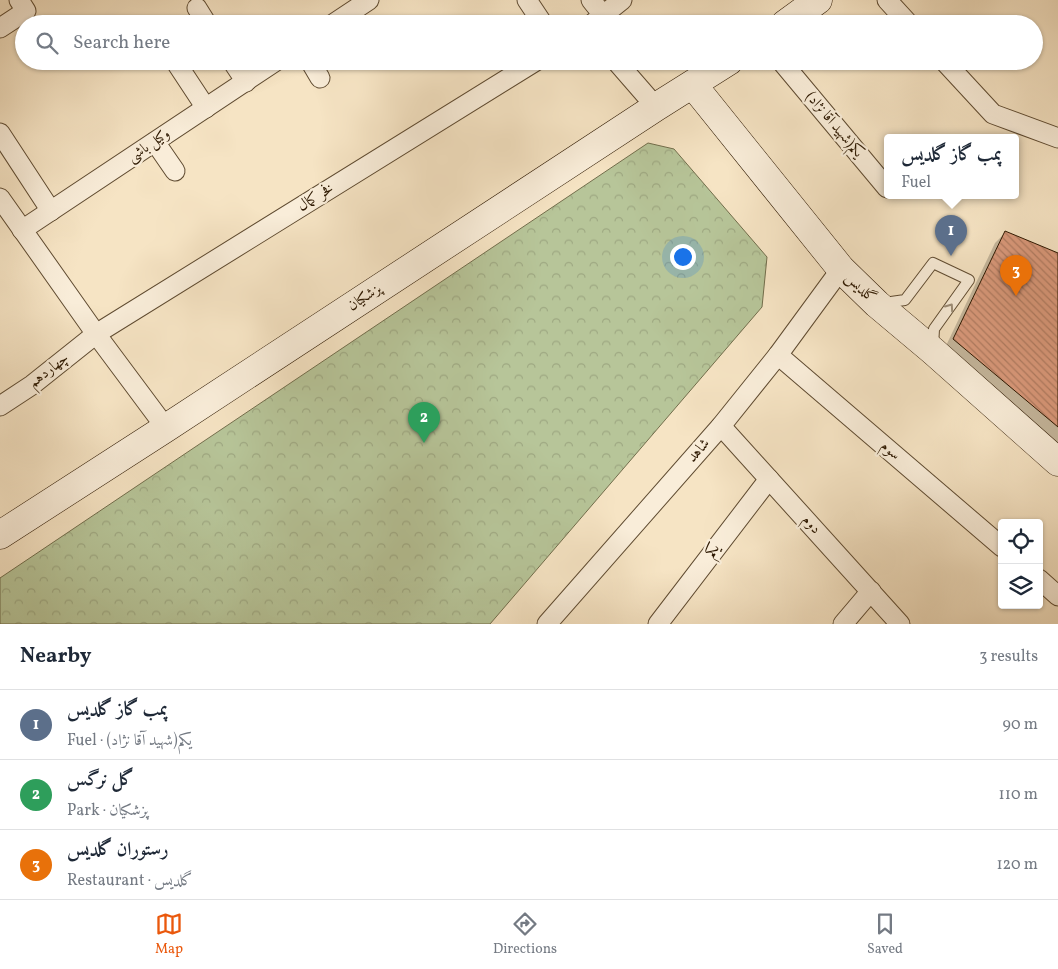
<!DOCTYPE html>
<html lang="en">
<head>
<meta charset="utf-8">
<style>
  :root { --surface:#fff; --page:#f6f6f7; --text:#1f2937; --muted:#747a83; --line:#e0e1e3; --accent:#ea580c }
  body { margin:0; font-family:Vollkorn,Amiri,serif; background:var(--page); color:var(--text) }
  .controls { position:absolute; right:15px; bottom:15px; display:grid; overflow:hidden; border-radius:5px; box-shadow:0 1px 4px #0004 }
  .controls button { width:45px; height:45px; display:grid; place-items:center; padding:0; border:0; border-bottom:1px solid var(--line); background:var(--surface); color:var(--text); font:25px sans-serif }
  .you { position:absolute; left:682px; top:256px; width:18px; height:18px; margin:-12px; border:4px solid #fff; border-radius:50%; background:#1a73e8; box-shadow:0 0 0 8px #1a73e833 }
  .badge { display:grid; place-items:center; width:32px; height:32px; border-radius:50%; background:var(--accent); color:#fff; font-size:16px; font-weight:700 }
  .pin { position:absolute; translate:-50% -41px; filter:drop-shadow(0 1px 2px #0008) }
  .pin::after { content:''; position:absolute; top:26px; width:18px; height:15px; background:inherit; clip-path:polygon(0 0,100% 0,50% 100%) }
  .popup { position:absolute; left:884px; top:134px; width:135px; height:65px; box-sizing:border-box; display:grid; place-content:center; border-radius:5px; background:var(--surface); filter:drop-shadow(0 1px 4px #0005); font-size:16px; white-space:nowrap; color:var(--muted) }
  .popup b { font-size:19px; color:var(--text) }
  .popup::after { content:''; position:absolute; left:50%; top:100%; margin-left:-10px; border:10px solid transparent; border-top-color:var(--surface) }
  .list { margin:0; padding:0; list-style:none }
  h2 { display:flex; justify-content:space-between; align-items:center; height:65px; margin:0; padding:0 20px; font-size:21px }
  h2 small { font-size:16px; font-weight:400; color:var(--muted) }
  .list li { display:grid; grid-template-columns:32px 1fr auto; gap:15px; align-items:center; box-sizing:border-box; height:70px; padding:0 20px; border-top:1px solid var(--line) }
  .list b { display:block; font-size:19px; white-space:nowrap }
  .list p { margin:0; font-size:16px; white-space:nowrap; color:var(--muted) }
  .list em { font-size:16px; font-style:normal; color:var(--muted) }
  .icon { flex:none; width:28px; height:28px; fill:none; stroke:currentColor; stroke-width:2; stroke-linecap:round; stroke-linejoin:round }
  .map { position:relative; flex:none; width:1058px; height:624px; overflow:hidden }
  .search { position:absolute; background:var(--surface); box-shadow:0 1px 4px #0004; left:15px; right:15px; top:15px; height:55px; display:flex; align-items:center; gap:12px; box-sizing:border-box; padding:0 18px; border-radius:28px; color:var(--muted); font-size:19px }
  .sheet { height:275px; background:var(--surface) }
  nav { display:flex; justify-content:space-around; align-items:center; box-sizing:border-box; height:70px; border-top:1px solid var(--line); background:var(--surface); font-size:14px; color:var(--muted) }
  nav a { display:grid; justify-items:center; gap:2px }
  nav .on { color:var(--accent) }
  .map>svg:first-child { display:block }
  .forest { fill:url(#forest-crowns); stroke:#726e4c }
  .shadow { fill:#0003 }
  .building { fill:url(#building-back-hatch); stroke:#2d1800 }
  .lines { fill:none; stroke-linecap:round; stroke-linejoin:round }
  .lane-casing { stroke:#5f4b31; stroke-width:12 }
  .street-casing { stroke:#5f4b31; stroke-width:21 }
  .secondary-casing { stroke:#2d1800; stroke-width:29 }
  .lane { stroke:#f9edd9; stroke-width:10 }
  .street { stroke:#f9edd9; stroke-width:19 }
  .secondary { stroke:#f9edd9; stroke-width:28 }
  .oneway { stroke:#9d8d77 }
  .labels { text-anchor:middle; dominant-baseline:central; stroke-width:4.5; stroke-linejoin:round; paint-order:stroke }
  .street-label { font-size:15px; fill:#2d1800; stroke:#f9edd9 }
</style>
</head>
<body>
<div class="map">
<svg width="1058" height="624" viewBox="0 0 1058 624">
  <defs>
    <pattern id="forest-crowns" width="20" height="18" patternUnits="userSpaceOnUse" patternTransform="scale(1.25)"><rect width="20" height="18" fill="#b7c599"/><path d="M2 6a3 3 0 1 1 6 0M12 15a3 3 0 1 1 6 0" fill="none" stroke="#9ea882"/></pattern>
    <pattern id="building-back-hatch" width="6" height="6" patternUnits="userSpaceOnUse" patternTransform="scale(1.25)"><rect width="6" height="6" fill="#da997b"/><path d="M-1 5l2 2M0 0l6 6M5-1l2 2" fill="none" stroke="#b17c62"/></pattern>
  </defs>
  <rect width="100%" height="100%" fill="#f6e4c4"/>
  <filter id="stains"><feTurbulence type="fractalNoise" baseFrequency=".004" numOctaves="4"/><feColorMatrix values="0 0 0 0 .2 0 0 0 0 .09 0 0 0 0 .02 0 0 0 .5 -.17"/></filter>
  <radialGradient id="worn" r=".72"><stop offset=".6" stop-color="#630" stop-opacity="0"/><stop offset="1" stop-color="#630" stop-opacity=".3"/></radialGradient>
  <path class="forest" d="M648,143l26,6 93,108 -5,50 -272,317h-490v-46z"/>
  <path class="shadow" d="M1005,233l53,21v193l-114,-97 51,-107z"/>
  <path class="building" d="M1005,231l53,22v174l-105,-88z"/>
  <g class="lines">
    <defs>
      <path id="lane" d="M884,303l21,-3 28,-37 36,17 -35,49 -1,18"/>
      <g id="street">
        <path d="M527,0l16,24"/>
        <path d="M591,0l12,15"/>
        <path d="M887,0l22,24"/>
        <path d="M197,8l10,16"/>
        <path d="M333,24l36,-24"/>
        <path d="M592,24l30,-24"/>
        <path d="M0,28l26,-17 -7,-11"/>
        <path d="M175,61l31,47"/>
        <path d="M232,61l14,21"/>
        <path d="M310,61l10,17"/>
        <path d="M616,61l40,46"/>
        <path d="M781,61l106,127"/>
        <path d="M944,61l49,53 65,24"/>
        <path d="M0,133l51,78"/>
        <path d="M155,142l20,29"/>
        <path d="M0,198l96,136 70,94"/>
        <path d="M22,230l254,-169"/>
        <path d="M778,355l224,192"/>
        <path d="M0,406l32,-21 64,-51 440,-273"/>
        <path d="M721,426l179,198"/>
        <path d="M1039,579l19,17"/>
        <path d="M547,624l174,-198 57,-71 63,-86"/>
        <path d="M658,624l111,-145"/>
        <path d="M843,624l28,-33"/>
      </g>
      <g id="secondary">
        <path d="M785,24l33,-24"/>
        <path d="M693,85l148,184 36,35 56,47 125,111"/>
        <path d="M0,535l166,-107 490,-321 73,-46"/>
      </g>
    </defs>
    <use href="#lane" class="lane-casing"/>
    <use href="#street" class="street-casing"/>
    <use href="#secondary" class="secondary-casing"/>
    <use href="#lane" class="lane"/>
    <use href="#street" class="street"/>
    <use href="#secondary" class="secondary"/>
  </g>
  <defs><path id="oneway-chevron" d="M-2-3.5L2.5 0L-2 3.5" fill="none" stroke-width="1.6" stroke-linecap="round" stroke-linejoin="round" transform="scale(1.25)"/></defs>
  <use class="oneway" href="#oneway-chevron" transform="translate(950 307) rotate(-55)"/>
  <g class="labels">
    <g class="street-label">
      <text transform="translate(834 125) rotate(50)">یکم(شهید آقا نژاد)</text>
      <text transform="translate(149 146) rotate(-34)">وکیل باشی</text>
      <text transform="translate(316 198) rotate(-32)">فخر کمال</text>
      <text transform="translate(860 288) rotate(44)">گلدیس</text>
      <text transform="translate(365 298) rotate(-33)">پزشکیان</text>
      <text transform="translate(49 371) rotate(-38)">چهاردهم</text>
      <text transform="translate(699 451) rotate(-49)">شاهد</text>
      <text transform="translate(890 451) rotate(41)">سوم</text>
      <text transform="translate(811 525) rotate(48)">دوم</text>
      <text transform="translate(713 551) rotate(-53)">یکم</text>
    </g>
  </g>
  <rect width="100%" height="100%" filter="url(#stains)"/>
  <rect width="100%" height="100%" fill="url(#worn)"/>
</svg>
<div class="controls">
<button><svg class="icon" aria-label="locate" viewBox="0 0 24 24"><circle cx="12" cy="12" r="6"/><path d="M12 2v4M12 18v4M2 12h4M18 12h4"/></svg></button>
<button><svg class="icon" aria-label="layers" viewBox="0 0 24 24"><path d="M12 4l9 5-9 5-9-5zM3 14l9 5 9-5"/></svg></button>
</div>
<div class="you"></div>
<div class="pin badge" style="left:951px;top:256px;background:#5c6f8a">1</div>
<div class="popup"><b>پمب گاز گلدیس</b>Fuel</div>
<div class="pin badge" style="left:424px;top:443px;background:#2e9e5b">2</div>
<div class="pin badge" style="left:1016px;top:296px;background:#e8710a">3</div>
<div class="search"><svg class="icon" aria-label="search" viewBox="0 0 24 24"><circle cx="10" cy="10" r="6"/><path d="M15 15l6 6"/></svg>Search here</div>
</div>
<section class="sheet">
<h2>Nearby<small>3 results</small></h2>
<ul class="list">
<li><span class="badge" style="background:#5c6f8a">1</span><div><b>پمب گاز گلدیس</b><p>Fuel · یکم(شهید آقا نژاد)</p></div><em>90 m</em></li>
<li><span class="badge" style="background:#2e9e5b">2</span><div><b>گل نرگس</b><p>Park · پزشکیان</p></div><em>110 m</em></li>
<li><span class="badge" style="background:#e8710a">3</span><div><b>رستوران گلدیس</b><p>Restaurant · گلدیس</p></div><em>120 m</em></li>
</ul>
</section>
<nav>
<a class="on"><svg class="icon" aria-label="map" viewBox="0 0 24 24"><path d="M3 6l6-2 6 2 6-2v14l-6 2-6-2-6 2zM9 4v14M15 6v14"/></svg>Map</a>
<a><svg class="icon" aria-label="directions" viewBox="0 0 24 24"><path d="M12 3l9 9-9 9-9-9zM9 14v-3h6M13 9l2 2-2 2"/></svg>Directions</a>
<a><svg class="icon" aria-label="saved" viewBox="0 0 24 24"><path d="M7 4h10v16l-5-4-5 4z"/></svg>Saved</a>
</nav>
</body>
</html>
